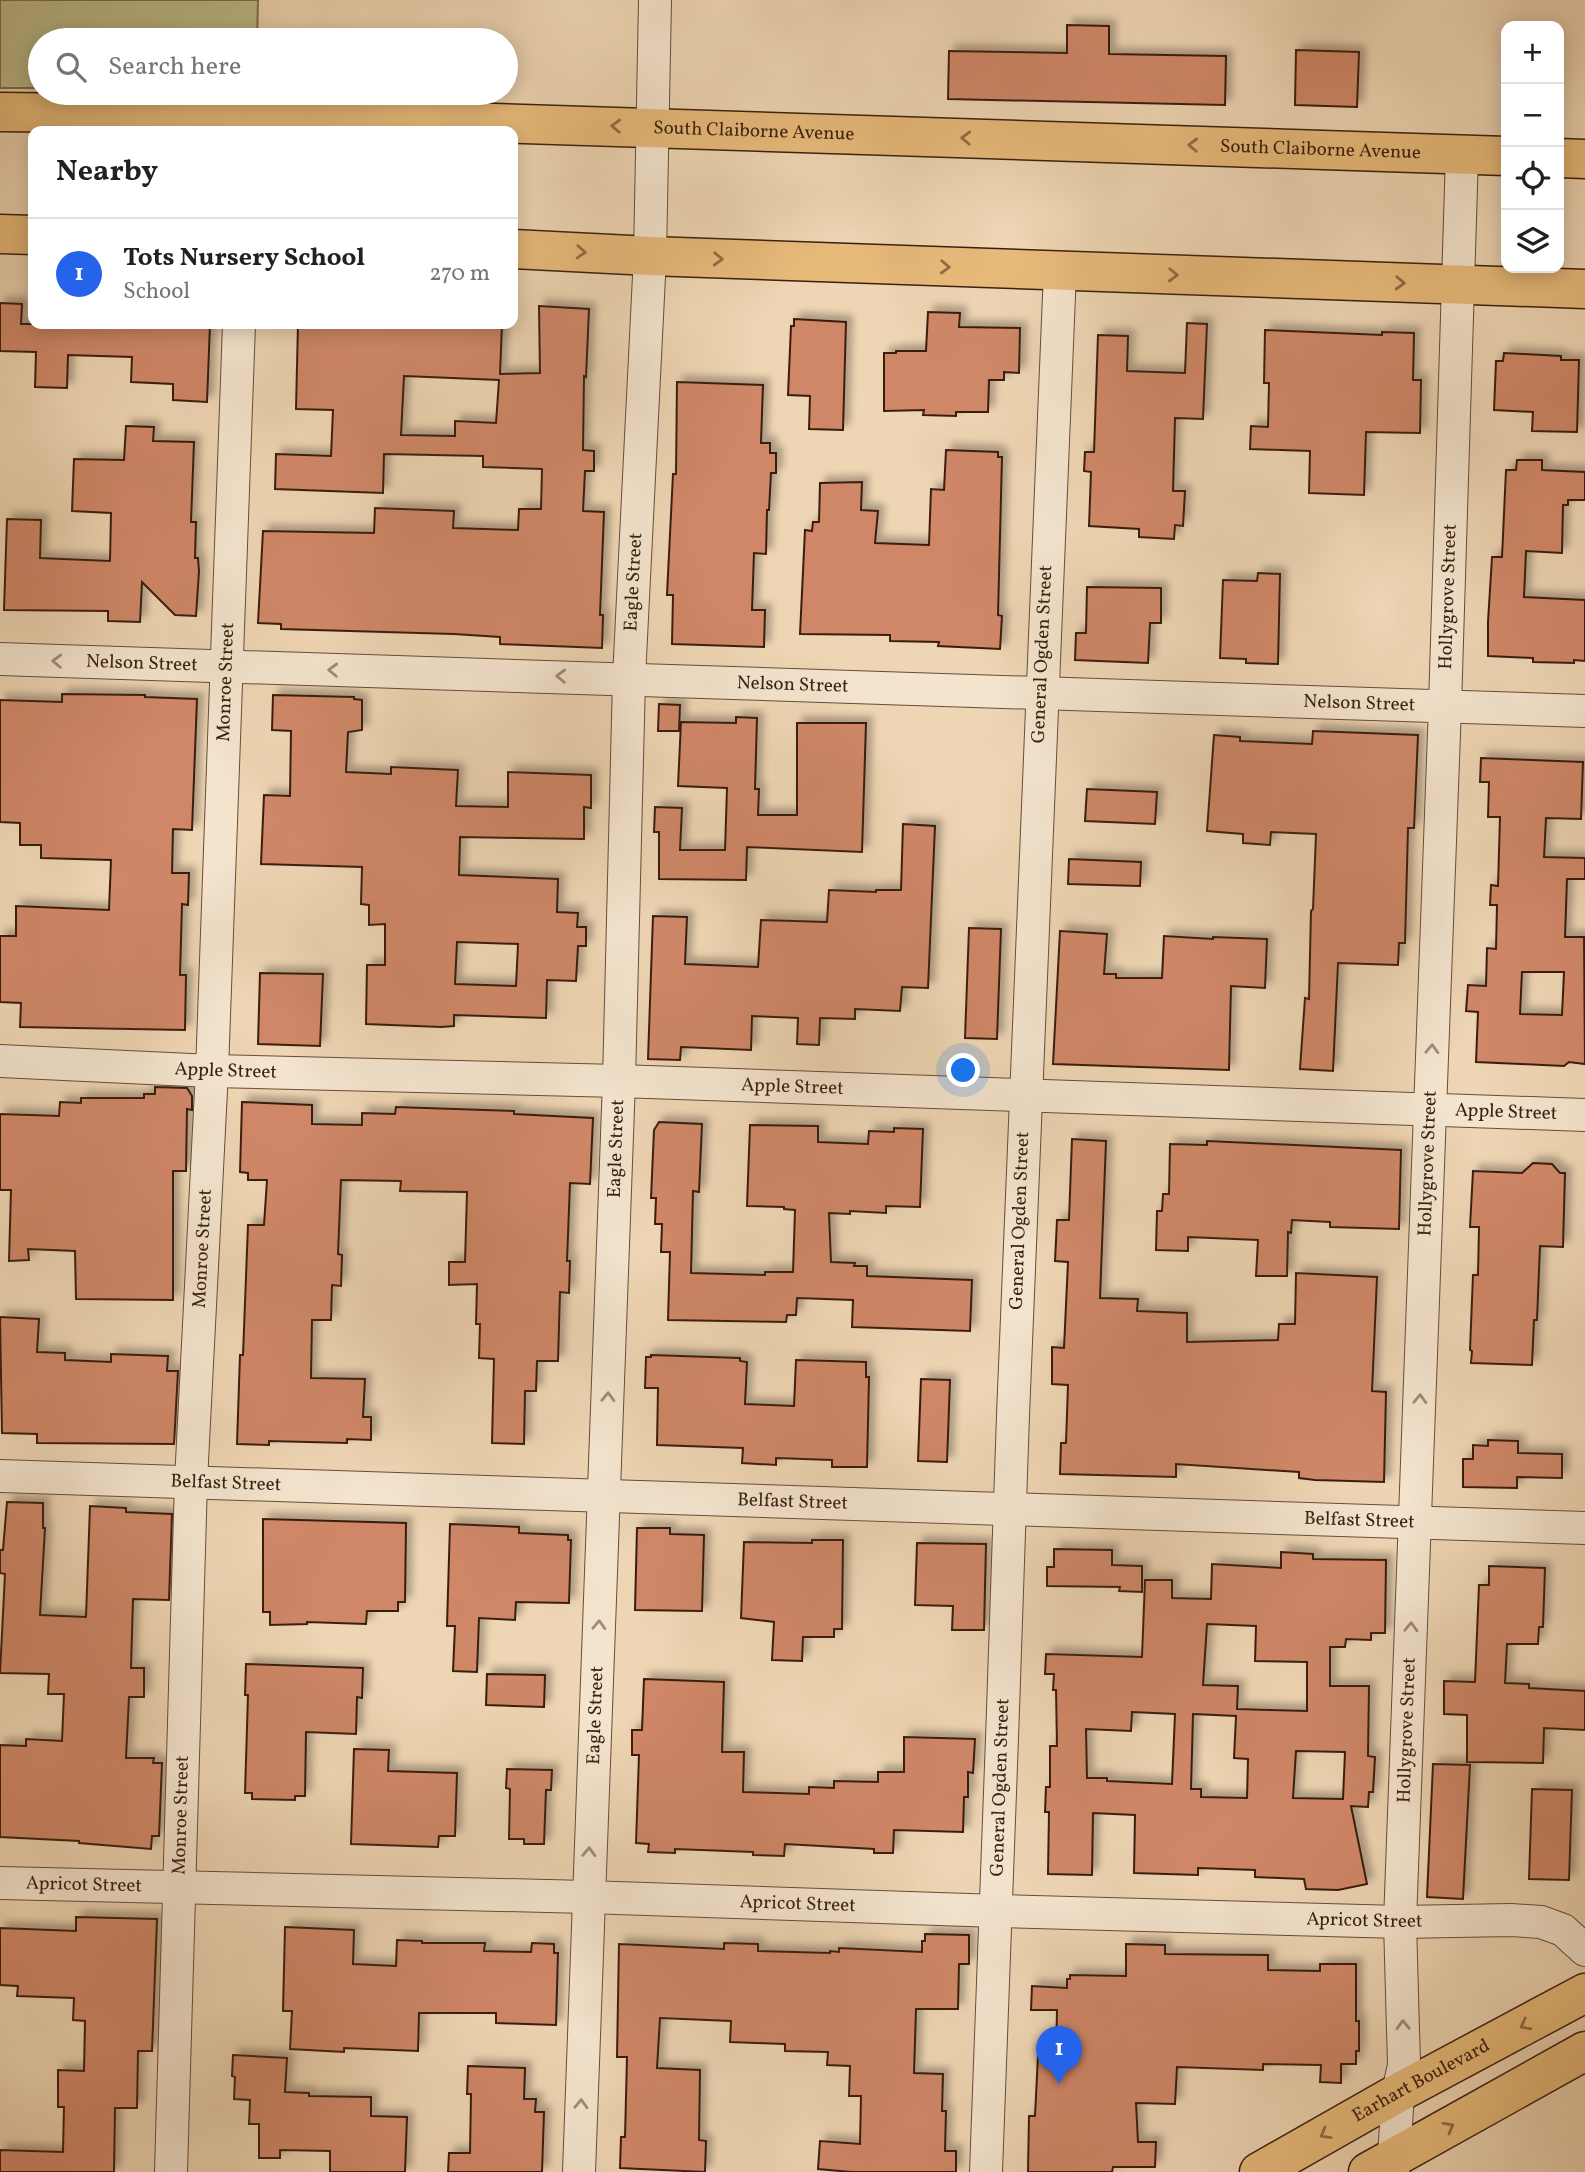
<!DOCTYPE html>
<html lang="en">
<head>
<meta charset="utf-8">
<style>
  :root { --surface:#fff; --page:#f2f2f2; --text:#202124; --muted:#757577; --line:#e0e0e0; --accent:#2563eb }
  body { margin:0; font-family:Vollkorn,serif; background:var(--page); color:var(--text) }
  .controls { position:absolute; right:21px; top:21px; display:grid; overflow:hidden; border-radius:14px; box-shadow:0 4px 18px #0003 }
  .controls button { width:63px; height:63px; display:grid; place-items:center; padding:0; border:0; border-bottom:2px solid var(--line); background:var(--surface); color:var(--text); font:35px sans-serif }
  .you { position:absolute; left:964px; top:1071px; width:24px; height:24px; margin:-18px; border:5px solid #fff; border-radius:50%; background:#1a73e8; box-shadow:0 0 0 10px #1a73e833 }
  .badge { display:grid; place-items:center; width:46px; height:46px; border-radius:50%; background:var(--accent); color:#fff; font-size:23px; font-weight:700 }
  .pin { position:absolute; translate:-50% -58px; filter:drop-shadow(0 2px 4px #0008) }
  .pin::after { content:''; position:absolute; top:37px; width:24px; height:21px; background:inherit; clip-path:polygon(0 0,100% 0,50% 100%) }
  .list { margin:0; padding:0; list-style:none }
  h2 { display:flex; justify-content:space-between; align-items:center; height:91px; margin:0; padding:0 28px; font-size:30px }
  h2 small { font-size:23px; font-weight:400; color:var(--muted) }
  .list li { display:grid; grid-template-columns:46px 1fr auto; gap:21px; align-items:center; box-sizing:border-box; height:112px; padding:0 28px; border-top:2px solid var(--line) }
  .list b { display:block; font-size:26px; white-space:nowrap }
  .list p { margin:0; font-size:23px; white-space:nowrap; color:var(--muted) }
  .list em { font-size:23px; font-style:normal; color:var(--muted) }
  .icon { flex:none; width:38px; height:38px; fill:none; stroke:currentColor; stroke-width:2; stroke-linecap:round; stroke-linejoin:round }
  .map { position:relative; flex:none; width:1585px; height:2172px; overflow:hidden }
  .search { position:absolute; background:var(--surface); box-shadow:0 4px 18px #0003; left:28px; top:28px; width:490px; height:77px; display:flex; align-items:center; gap:18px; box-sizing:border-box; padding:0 24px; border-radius:38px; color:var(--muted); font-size:26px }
  .panel { position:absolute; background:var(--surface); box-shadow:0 4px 18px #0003; left:28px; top:126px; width:490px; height:203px; border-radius:14px }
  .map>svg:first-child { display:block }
  .green { fill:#bcbc8a; stroke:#7b6e4e; stroke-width:2 }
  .building { fill:#cf8767; stroke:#3a1f11; stroke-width:2; fill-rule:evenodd; filter:url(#shadow) }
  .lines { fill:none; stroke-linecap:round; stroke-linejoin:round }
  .minor-casing { stroke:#674c3a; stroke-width:34 }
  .major-casing { stroke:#3a1f11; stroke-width:41 }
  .minor { stroke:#f4e4ce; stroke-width:32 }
  .major { stroke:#e7ba7a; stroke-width:38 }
  .oneway { stroke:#906c46 }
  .oneway2 { stroke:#a08b79 }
  .labels { text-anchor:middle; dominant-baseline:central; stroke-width:7; stroke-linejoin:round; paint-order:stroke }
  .street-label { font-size:19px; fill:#3a1f11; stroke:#f4e4ce }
</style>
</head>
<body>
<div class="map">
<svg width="1585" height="2172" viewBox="0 0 1585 2172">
  <defs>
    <filter id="shadow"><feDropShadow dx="6" dy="-6" stdDeviation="3.5" flood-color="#0004"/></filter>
  </defs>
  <rect width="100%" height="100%" fill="#eed5b3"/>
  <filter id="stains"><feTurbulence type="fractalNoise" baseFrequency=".00286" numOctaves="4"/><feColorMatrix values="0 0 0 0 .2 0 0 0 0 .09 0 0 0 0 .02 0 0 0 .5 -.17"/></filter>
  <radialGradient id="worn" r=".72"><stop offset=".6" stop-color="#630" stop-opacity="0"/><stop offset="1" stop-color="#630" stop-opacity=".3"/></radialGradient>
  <path class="green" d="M0,0h258l-1,40h-217v48h-40z"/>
  <g class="building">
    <path d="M1067,25l42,1v28l117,2 -1,49 -277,-6 1,-48 118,2z"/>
    <path d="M1296,50l63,2 -2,55 -62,-2z"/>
    <path d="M0,303l22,1 -1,20h189l-3,78 -34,-2v-16l-42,-2 1,-25 -64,-2 -1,33 -32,-1 1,-35 -36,-1z"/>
    <path d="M539,306l50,3 -3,68 -2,-1 -1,74 11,1v20h-9l-2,40 21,1 -4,103h3l-1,33 -102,-4v-7l-46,-3 -173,-5v-5l-23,-1 5,-92 111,2 1,-25 79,3 -1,17 65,2 1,-21h22l1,-40 -59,-2v-11l-99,-2 -1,39 -108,-4 1,-35 55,2 2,-46 -37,-1 2,-85h204l-2,50 40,-1zM404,376l95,4 -3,43 -41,-2v15l-54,-1z"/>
    <path d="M928,312l32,1 -1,14 61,1 -1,45 -15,-1v8h-15l-1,32h-32v4l-33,-1 1,-5 -40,1v-58h12v-2h30z"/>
    <path d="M794,319l52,3 -3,108 -34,-1 1,-33 -22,-1 3,-69h3z"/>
    <path d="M1187,323l20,1 -4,95 -28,-1 -2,73h12l-2,35 -8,-1 -1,14 -35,-2v-8l-50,-3 2,-54 -7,-1 1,-19h9l4,-117 30,1 -1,35 58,2z"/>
    <path d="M1265,330l117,5v-3l32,1 -1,47h8l-1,53 -54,-1 -2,63 -55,-2 1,-42 -60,-2 1,-23 17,1 1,-44h-5z"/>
    <path d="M1504,353l57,3v4h18l-2,72 -45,-1 1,-19 -39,-2 2,-49h7z"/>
    <path d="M677,382l86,3 -2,58h9v10h6v20h-5l-2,37h-2l-1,44 -12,-1 -2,57h13l-1,37 -92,-3 1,-49h-6l6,-121h3z"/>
    <path d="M126,426l28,1 -1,14 41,1 -3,80h5l-1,36h3l1,13 -3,45 -21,-1 -33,-33 -2,40 -32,-1v-10l-104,-1 3,-91 34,1 -1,38 70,3 1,-48 -39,-2 2,-52 50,1z"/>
    <path d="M946,450l52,2v5h4l-4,158 4,1 -2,33 -62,-3 1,-4 -49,-1v-6l-90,-1 5,-104 7,1 1,-9h6l1,-39 42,-1 -1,28 17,1 -3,32 54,2 2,-56 13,1z"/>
    <path d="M1517,460h25v10l43,2v28h-17v5h-5l-1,48 -36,-2 -2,46 61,3v61l-11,-1v3l-41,-1v-4l-45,-2v-34l4,-65h10l4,-87h10z"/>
    <path d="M1258,573l22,1 -2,90 -32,-1v-4l-26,-1 3,-78 34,1z"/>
    <path d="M1087,587l74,1v35h-11l-2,40 -73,-3 1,-27h10z"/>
    <path d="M62,694l83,1v2l52,2 -5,131 -19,-1 -1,44h17l-1,32 -6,-1 -2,71h6l-1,55 -165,-3 1,-24 -21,-1v-66h16v-30l93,4 2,-50 -70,-2v-13h-21v-22l-20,-1v-122l62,2z"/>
    <path d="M273,695l81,2v2l8,1v30l-14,2 -2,40 45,2v-7l67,3 -2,36 52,1v-35l83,3v33l-7,-1v32l-124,-2 -1,38 99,4 -1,33 21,1 -1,14h9v19h-8l-2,35 -29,-1 -1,38 -92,-3v11l-13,1 -75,-3 1,-59h18v-41l-16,1v-20l-8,-1 1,-37 -101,-3 3,-69 26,1 1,-65 -19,-1zM457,942l61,2 -2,42 -61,-2z"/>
    <path d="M659,704l21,1 -1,26h-21z"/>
    <path d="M736,717l21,1 -2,71h4l-1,26h39v-92h69l-4,129 -115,-5 -1,33 -87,-1v-47h-5l1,-25 27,1 -2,42h45l2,-62 -49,-2 3,-64 55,1z"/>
    <path d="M1313,731l105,4 -4,93h-6l-3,115h-6l-1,22 -60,-2 -5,108 -33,-2 5,-71 4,1 2,-88 2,-2 3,-75 -45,-2 -1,13 -27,-2v-9l-36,-3 7,-96 26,2v4l72,3z"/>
    <path d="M1481,758l102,4 -2,57 -35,-1 -2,39 41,1v21h-18l-2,58h19l1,127 -16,-2 -5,4 -88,-4 2,-50 -12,-1 2,-26 18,1 1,-38 9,1 1,-44h-7l1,-20 7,1 2,-69h-12l1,-35h-9zM1522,972h42l-2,43 -42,-1z"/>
    <path d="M1087,789l70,3 -2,32 -70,-3z"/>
    <path d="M903,824l32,2 -7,162 -26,-1 -2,24 -45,-2v10l-35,-1 -1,27 -22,-1 1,-26 -46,-2 -1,34 -70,-3 -1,13 -32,-1 5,-143 34,1 -2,47 73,3 3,-47 66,2 2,-32 47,2v-2h25z"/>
    <path d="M1069,859l72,3 -1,24 -72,-2z"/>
    <path d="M969,928l32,1 -4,110 -32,-1z"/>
    <path d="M1060,931l47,3 -3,40h12v4h46l2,-42 49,3v-2l54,2 -2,49 -34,-2 -2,84 -176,-6z"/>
    <path d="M260,973l63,1 -3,72 -62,-2z"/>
    <path d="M155,1087l32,1 5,8v14l-5,-1 -1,62h-13v129l-97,-1 -1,-48 -47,-2 1,11 -20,1 2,-71h-11v-76l59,2 1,-14 21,1v-5h63v-4h11z"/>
    <path d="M242,1102l70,3v19l50,1v-12l33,1 1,-7 118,4v3l79,4 -3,66 -20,-1 -3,78h3l-1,32 -9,-1 -2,69h-21l-1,30h-11l-1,53 -32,-1 2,-84 -15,-1 1,-34h-4l1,-40 -28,1v-23h16l2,-70 -67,-1 1,-10 -60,-1 -3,74 4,1 -1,31 -9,-1 -1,35h-19l-1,58 54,1 -2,38h8v23l-24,-1v4l-78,-2v4l-32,-1 3,-89h3l5,-130h16l3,-45h-19v-7l-8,-1z"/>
    <path d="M659,1122l43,2 -3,68 -6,-1 -2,82 74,2v-3h28l2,-62 -11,-1v-2l-37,-1 3,-81 68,1v16l50,2 1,-13 25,1v-4l29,1 -3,78 -34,-1v7l-36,-2v3l-21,-1 2,49 24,1 -1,3h13v10l105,4 -2,51 -118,-4 1,-27 -56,-2 -1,17h-9l-1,7 -118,-2 2,-68h-9l1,-28h-7l1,-26h-5l3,-68z"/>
    <path d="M1072,1139l34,2 -6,157 38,1 -1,12 50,2v29l91,-2 1,-16h16l1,-51 81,4 -5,114 14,1 -2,90 -69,-2 -16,-2v-6l-123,-8v13l-116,-3 1,-31h5l2,-58 -16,-1v-37l12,1 4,-86 -13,-1 2,-41h12z"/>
    <path d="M1207,1141l194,9 -2,79 -69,-2v-5l-38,-2 -1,13 -3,-1 -1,44h-31l2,-36 -70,-3v14l-32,-1 1,-39h5l1,-17h6l1,-50 37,1z"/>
    <path d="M1533,1163l19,1 8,9h5l-2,74 -23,-1 -3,74h-3l-2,45 -61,-2 1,-12 -2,-1 3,-75h5l1,-48h-9l3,-56 49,2z"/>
    <path d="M0,1317l39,2 -2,33 28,1v7l46,2v-8l57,2 -1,15h11l-4,73 -137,-1v-9l-35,-1z"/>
    <path d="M651,1355l89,3v3l7,1 -2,42 49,2 2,-46 70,2v15h3l-2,90h-35v-7l-56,-2v7l-34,-2 1,-15 -86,-3 1,-57h-13l1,-31h5z"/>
    <path d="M921,1379l29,1 -3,82 -29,-1z"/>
    <path d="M1488,1440l30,1v12l44,1v24l-45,-1v11l-54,-1v-28h10v-14l15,1z"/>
    <path d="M7,1502l36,1v25h2l-5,87 46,2 4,-111 36,2v4l46,2 -3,86 -36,-1 -2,69h13v29h-15l-3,61h28l-1,5h9l-3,73h-7l-1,13 -72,-6v-2l-79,-4v-92l26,1v-7l36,2 2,-47h-16l1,-20 -49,-1 5,-99 -5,-1v-23h3z"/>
    <path d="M263,1519l143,4 -1,79h-7v9h-31l-1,13 -59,-2v2l-37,1v-13h-7z"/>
    <path d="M450,1524l69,3v6l49,2v5h3l-2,63 -53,-1 -1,18 -36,-2 -2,54 -24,-1 2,-45h-8z"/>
    <path d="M637,1528h33v6l34,1 -2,76 -67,-1z"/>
    <path d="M812,1540h31l-1,89h-8v8h-31l-1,24 -30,-1 2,-38 -33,-4 3,-76 68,1z"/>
    <path d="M917,1543l69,1 -2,86h-32l1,-24 -38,-1z"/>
    <path d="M1054,1549l58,1v15l30,1v26l-23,-1 1,-4 -73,-1v-19h7z"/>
    <path d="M1281,1552l32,2v5l73,1 -1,73h-14v7l-25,-1 -1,8h-15v39h39l-1,70 7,1 -2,35h-4l-1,15 -17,-1 16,78 -29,6 -32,-1 -2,-10 -49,-2v-7l-57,-2v7l-64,-2 1,-58 -42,-2 -1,62 -44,-1 1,-62h-4l1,-25h4v-41h7l-1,-56h-3l1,-16h-9l1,-20 96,3 3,-77h27v18l39,1 1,-35 69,4zM1207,1624l49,2 -1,35 52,1v49l-70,-2 1,-23 -35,-1zM1132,1712l43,2 -3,70 -65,-3v-3h-20l-1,-49 45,2zM1193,1714l43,2 -2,42 14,1 -1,39 -46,-1v-8h-10zM1296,1751l49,1 -2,47 -50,-1z"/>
    <path d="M1489,1566l56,2 -2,59h-4l-1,17h-31l-2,39 24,1v4l56,3v39l-41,-2 -1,35 -76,-1v-47l-23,-1v-33l31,1 4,-97h10z"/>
    <path d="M246,1664l117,4 -1,30 -5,-1 -1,37 -50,-2 -1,64h-10v4l-43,-1v-6h-7l3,-98h-3z"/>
    <path d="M487,1674l58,1 -1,32 -58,-2z"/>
    <path d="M644,1679l80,3 -2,70h22l-1,40 66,2v-7l25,1v-7l44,1v-10h26v-35l71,2 -2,34 -5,-1v25h-4l-1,35 -69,-2 -1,23h-19v-4l-89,-5 -1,12 -31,-1v-3l-78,-3v4l-27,-1 1,-8 -13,-1 3,-88h-7v-25h10z"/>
    <path d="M354,1749l35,1 -1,21 69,2 -2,63h-16l-1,11 -87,-3z"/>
    <path d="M1433,1764l37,1 -7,134 -36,-2z"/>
    <path d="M507,1769l45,1 -1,20h-5l-2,54h-20v-5h-15l1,-50 -4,-1z"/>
    <path d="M1532,1789l40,1 -3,90 -40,-1z"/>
    <path d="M76,1917l81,2 -5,132h-14l-1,57h-22l-1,64h-114v-22l63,2 1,-45h-6v-37l26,1 1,-50 -12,-1 1,-22 -57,-2 1,-10 -18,-1v-57l76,3z"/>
    <path d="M285,1927l69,3 -1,34 43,2 1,-26 25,1v2h63l-1,8 47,1 1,-9 22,1v9h4l-2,72 -60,-2v-10h-77l-1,38 -74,-3v4l-54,-3 2,-38h-9z"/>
    <path d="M925,1934l44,1v29h-10l-1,45h-42l-2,64 29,1 -1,37h4l-1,40h11v21h-105l-33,-3 2,-28 40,3 1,-48h-12l1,-30 -23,-1 1,-13 -43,-1v-7l-55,-2 1,-21 -71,-3 -3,50 43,2 -1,70 7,1 -1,31 -85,-4 1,-31h4l2,-80h-10l2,-113 105,5v-6l34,1v7l72,2v-2l9,1v-4l83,4v-11h3z"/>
    <path d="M1126,1944l39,1v9l103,1v15l52,1v-7h36v57h3v30h-3v13h-15v19l-21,-1 1,-17 -58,-1v6l-86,-3 -2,37 -39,-1 2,39h18l-1,25h-42l-1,5h-84l1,-56h6l3,-61 18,1 1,-46h-26l1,-24 35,2v-9h3v-4l56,1z"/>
    <path d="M233,2055l54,3 -2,34 24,1v3l62,1v19l36,1 -2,55h-75v-21l-50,-1v8h-21v-34h-10l1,-24 -16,-1 1,-22 -3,-1z"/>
    <path d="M468,2066l57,2 -1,31h12l-1,13h9l-2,60h-94l1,-19h21l1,-59h-4z"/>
  </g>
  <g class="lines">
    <defs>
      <g id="minor">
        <path id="s1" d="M0,659l1585,52"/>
        <path id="s2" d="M0,1061l212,10 407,10 966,34"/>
        <path id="s3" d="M0,1476l1585,52"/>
        <path id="s4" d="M0,1883l587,14 411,14 402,11 111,-2 30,2 22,8 22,20"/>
        <path id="s5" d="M171,2172l20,-691 21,-410 27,-747"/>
        <path id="s6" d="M579,2172l40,-1091 10,-403 21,-422 5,-256"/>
        <path id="s7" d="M986,2172c10,-223 16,-446 24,-669 14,-411 30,-822 50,-1232"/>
        <path id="s8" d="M1393,2172l5,-79 6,-28 -4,-143 45,-1216 17,-552"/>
      </g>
      <g id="major">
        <path id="s9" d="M0,112l248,3 1258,41"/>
        <path d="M1559,158l26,1"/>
        <path d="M0,234l33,1"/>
        <path d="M513,249l137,7 935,33"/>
        <path id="s10" d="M1259,2172l139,-79 187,-100"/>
        <path d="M1368,2172l217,-121"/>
      </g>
    </defs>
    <use href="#minor" class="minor-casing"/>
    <use href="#major" class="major-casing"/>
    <use href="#minor" class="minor"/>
    <use href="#major" class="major"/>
  </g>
  <defs><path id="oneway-chevron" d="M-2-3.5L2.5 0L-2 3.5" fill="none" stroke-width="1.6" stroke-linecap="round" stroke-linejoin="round" transform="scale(1.75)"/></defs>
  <g class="oneway">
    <use href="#oneway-chevron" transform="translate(616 126) rotate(-178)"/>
    <use href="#oneway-chevron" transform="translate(966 138) rotate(-178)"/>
    <use href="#oneway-chevron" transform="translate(1193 145) rotate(-178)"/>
    <use href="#oneway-chevron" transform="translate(581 252) rotate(3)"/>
    <use href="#oneway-chevron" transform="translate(718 259) rotate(2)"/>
    <use href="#oneway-chevron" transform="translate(945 267) rotate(2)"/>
    <use href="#oneway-chevron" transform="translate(1173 275) rotate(2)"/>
    <use href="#oneway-chevron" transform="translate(1400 283) rotate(2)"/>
    <use href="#oneway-chevron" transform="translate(1525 2025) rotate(152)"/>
    <use href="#oneway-chevron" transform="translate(1449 2127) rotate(-29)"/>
    <use href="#oneway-chevron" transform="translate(1325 2134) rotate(150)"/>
  </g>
  <g class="oneway2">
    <use href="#oneway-chevron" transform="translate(57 661) rotate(-178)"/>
    <use href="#oneway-chevron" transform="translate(333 670) rotate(-178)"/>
    <use href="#oneway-chevron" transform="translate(561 676) rotate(-178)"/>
    <use href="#oneway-chevron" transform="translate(1432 1049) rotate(-88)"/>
    <use href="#oneway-chevron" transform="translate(608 1397) rotate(-88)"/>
    <use href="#oneway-chevron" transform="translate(1420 1399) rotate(-88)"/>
    <use href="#oneway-chevron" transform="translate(599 1625) rotate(-88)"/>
    <use href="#oneway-chevron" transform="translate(1411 1627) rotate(-88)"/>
    <use href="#oneway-chevron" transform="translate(589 1852) rotate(-88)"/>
    <use href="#oneway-chevron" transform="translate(1403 2025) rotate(-91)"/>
    <use href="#oneway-chevron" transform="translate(581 2104) rotate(-88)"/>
  </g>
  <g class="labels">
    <g class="street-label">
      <text stroke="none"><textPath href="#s9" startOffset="754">South Claiborne Avenue</textPath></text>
      <text stroke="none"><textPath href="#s9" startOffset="1321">South Claiborne Avenue</textPath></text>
      <text stroke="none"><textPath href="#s6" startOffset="1591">Eagle Street</textPath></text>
      <text stroke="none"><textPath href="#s8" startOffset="1577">Hollygrove Street</textPath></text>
      <text stroke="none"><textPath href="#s7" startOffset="1519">General Ogden Street</textPath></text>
      <text stroke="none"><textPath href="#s1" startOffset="142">Nelson Street</textPath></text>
      <text stroke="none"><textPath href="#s5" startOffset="1491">Monroe Street</textPath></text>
      <text stroke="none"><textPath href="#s1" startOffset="793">Nelson Street</textPath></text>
      <text stroke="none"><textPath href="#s1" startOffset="1360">Nelson Street</textPath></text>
      <text stroke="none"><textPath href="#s2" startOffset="226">Apple Street</textPath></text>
      <text stroke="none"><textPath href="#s2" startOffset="793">Apple Street</textPath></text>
      <text stroke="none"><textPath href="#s2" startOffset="1507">Apple Street</textPath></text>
      <text stroke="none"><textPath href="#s6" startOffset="1024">Eagle Street</textPath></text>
      <text stroke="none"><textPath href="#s8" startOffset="1010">Hollygrove Street</textPath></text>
      <text stroke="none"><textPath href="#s7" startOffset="952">General Ogden Street</textPath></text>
      <text stroke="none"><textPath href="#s5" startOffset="924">Monroe Street</textPath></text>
      <text stroke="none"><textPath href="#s3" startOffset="226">Belfast Street</textPath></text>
      <text stroke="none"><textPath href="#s3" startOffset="793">Belfast Street</textPath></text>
      <text stroke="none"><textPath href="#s3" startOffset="1360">Belfast Street</textPath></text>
      <text stroke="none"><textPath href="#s6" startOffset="457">Eagle Street</textPath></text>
      <text stroke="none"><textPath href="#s8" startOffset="443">Hollygrove Street</textPath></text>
      <text stroke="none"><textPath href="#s7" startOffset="385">General Ogden Street</textPath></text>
      <text stroke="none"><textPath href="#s5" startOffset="357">Monroe Street</textPath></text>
      <text stroke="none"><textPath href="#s4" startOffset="84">Apricot Street</textPath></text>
      <text stroke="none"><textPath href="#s4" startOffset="798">Apricot Street</textPath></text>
      <text stroke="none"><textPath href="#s4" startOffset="1365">Apricot Street</textPath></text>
      <text stroke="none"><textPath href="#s10" startOffset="186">Earhart Boulevard</textPath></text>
    </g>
  </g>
  <rect width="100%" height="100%" filter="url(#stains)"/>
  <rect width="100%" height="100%" fill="url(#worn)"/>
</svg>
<div class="controls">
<button>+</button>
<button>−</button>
<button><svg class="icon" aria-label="locate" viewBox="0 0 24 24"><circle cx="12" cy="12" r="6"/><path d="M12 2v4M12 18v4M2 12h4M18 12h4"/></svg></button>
<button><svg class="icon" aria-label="layers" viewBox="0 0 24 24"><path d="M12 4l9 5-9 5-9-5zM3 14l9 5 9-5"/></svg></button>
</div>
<div class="you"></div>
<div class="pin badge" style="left:1059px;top:2084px">1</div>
<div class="search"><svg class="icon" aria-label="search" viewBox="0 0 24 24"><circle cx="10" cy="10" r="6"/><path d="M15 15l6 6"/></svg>Search here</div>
<section class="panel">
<h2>Nearby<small></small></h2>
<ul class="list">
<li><span class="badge">1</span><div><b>Tots Nursery School</b><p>School</p></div><em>270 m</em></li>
</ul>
</section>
</div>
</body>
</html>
